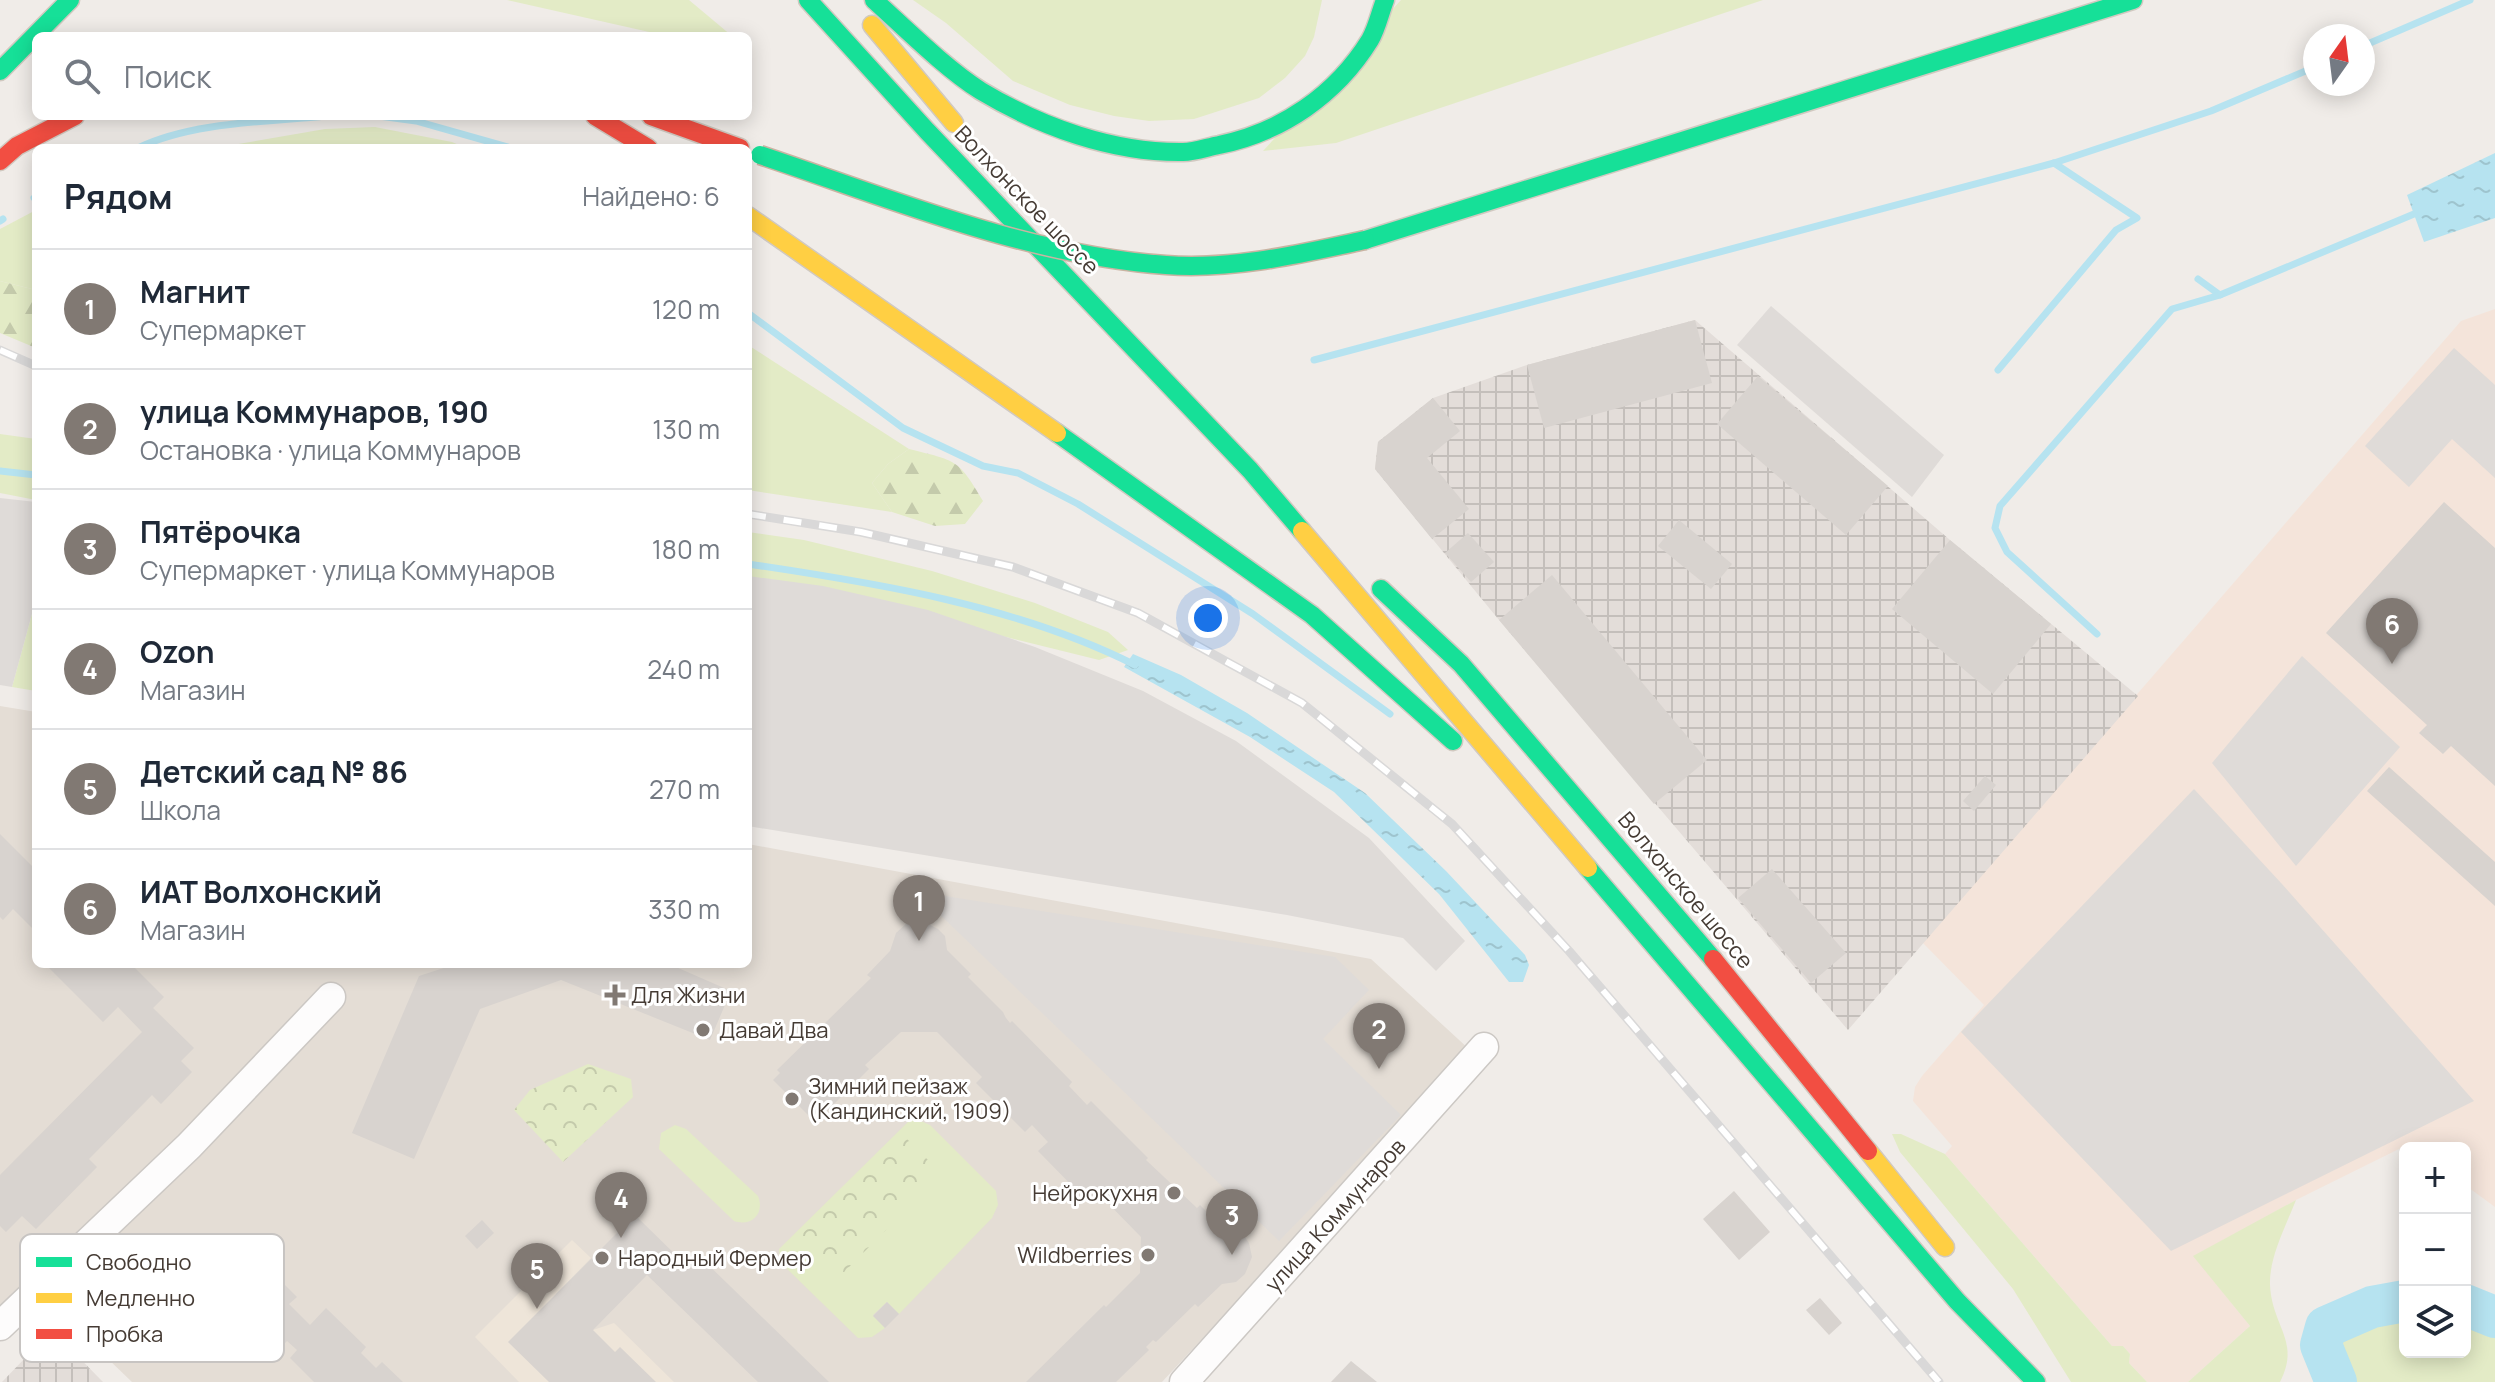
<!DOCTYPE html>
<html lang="ru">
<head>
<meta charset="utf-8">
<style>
  :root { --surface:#fff; --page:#f6f6f7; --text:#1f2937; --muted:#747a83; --line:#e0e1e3; --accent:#817973 }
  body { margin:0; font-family:Manrope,sans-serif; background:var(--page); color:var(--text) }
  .controls { position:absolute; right:24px; bottom:24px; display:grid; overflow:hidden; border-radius:12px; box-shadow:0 4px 20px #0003 }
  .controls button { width:72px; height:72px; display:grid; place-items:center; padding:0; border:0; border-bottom:2px solid var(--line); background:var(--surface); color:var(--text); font:40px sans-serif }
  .compass { position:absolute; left:2303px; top:24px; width:72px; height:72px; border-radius:50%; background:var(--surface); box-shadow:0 4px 20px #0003; rotate:14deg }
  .you { position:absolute; left:1208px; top:618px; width:28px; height:28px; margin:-20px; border:6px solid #fff; border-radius:50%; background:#1a73e8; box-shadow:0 0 0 12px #1a73e833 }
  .badge { display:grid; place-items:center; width:52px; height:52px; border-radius:50%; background:var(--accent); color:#fff; font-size:26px; font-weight:700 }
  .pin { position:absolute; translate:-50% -66px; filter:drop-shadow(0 2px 4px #0008) }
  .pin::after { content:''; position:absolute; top:42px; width:28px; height:24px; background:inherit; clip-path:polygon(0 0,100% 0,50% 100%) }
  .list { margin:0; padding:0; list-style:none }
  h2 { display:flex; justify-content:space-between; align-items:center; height:104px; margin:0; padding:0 32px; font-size:34px }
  h2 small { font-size:26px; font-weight:400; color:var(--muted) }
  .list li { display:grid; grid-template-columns:52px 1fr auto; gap:24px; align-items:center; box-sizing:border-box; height:120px; padding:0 32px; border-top:2px solid var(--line) }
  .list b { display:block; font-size:30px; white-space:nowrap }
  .list p { margin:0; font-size:26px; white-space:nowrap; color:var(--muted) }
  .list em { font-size:26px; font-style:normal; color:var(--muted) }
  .icon { flex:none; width:44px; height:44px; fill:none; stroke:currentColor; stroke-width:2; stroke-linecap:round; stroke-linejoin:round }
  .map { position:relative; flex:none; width:2495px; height:1382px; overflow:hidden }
  .search { position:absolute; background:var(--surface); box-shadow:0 4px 20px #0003; left:32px; top:32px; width:720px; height:88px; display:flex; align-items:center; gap:20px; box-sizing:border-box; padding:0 28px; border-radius:12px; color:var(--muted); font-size:30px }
  .panel { position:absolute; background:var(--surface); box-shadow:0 4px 20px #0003; left:32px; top:144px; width:720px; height:824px; border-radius:12px }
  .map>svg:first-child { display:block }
  .residential { fill:#e4ddd5 }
  .commercial { fill:#f4e4da }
  .industrial { fill:url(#industrial-grid) }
  .education { fill:#eee5d9 }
  .grass { fill:#e3ebc6 }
  .forest { fill:url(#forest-firs) }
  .park { fill:url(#park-crowns) }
  .parking { fill:#dfdbd8 }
  .water { fill:url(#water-ripples) }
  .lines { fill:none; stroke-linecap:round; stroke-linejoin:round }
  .stream { stroke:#b6e3f0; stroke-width:7 }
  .river { stroke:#b6e3f0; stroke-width:42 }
  .building { fill:#d8d3cf }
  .street-casing { stroke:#ccc8c4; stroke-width:31 }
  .fast-casing { stroke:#d1c9c0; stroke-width:21 }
  .slow-casing { stroke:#d1c9c0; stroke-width:21 }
  .jam-casing { stroke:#d1c9c0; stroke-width:21 }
  .street { stroke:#fdfcfc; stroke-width:28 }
  .fast { stroke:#16e098; stroke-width:18 }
  .slow { stroke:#ffcf43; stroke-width:18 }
  .jam { stroke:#f24e42; stroke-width:18 }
  .rail-casing { stroke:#d9d8d8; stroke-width:9 }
  .rail { stroke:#fff; stroke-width:6; stroke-dasharray:18; stroke-linecap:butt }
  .fast-bridge-casing { stroke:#c9b4a2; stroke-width:21; stroke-linecap:butt }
  .fast-bridge { stroke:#16e098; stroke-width:18 }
  .poi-dot { fill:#817973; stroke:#fff; stroke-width:3 }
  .labels { text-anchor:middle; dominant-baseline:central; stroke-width:6; stroke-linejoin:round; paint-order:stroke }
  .street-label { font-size:22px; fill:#453b34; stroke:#fff }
  .poi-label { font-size:22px; fill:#453b34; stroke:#fff; text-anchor:start }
  .key { fill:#fff; stroke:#c7c4c2; stroke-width:2 }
  .key-label { font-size:22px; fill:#453b34 }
</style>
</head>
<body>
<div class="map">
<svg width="2495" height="1382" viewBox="0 0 2495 1382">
  <defs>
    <pattern id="industrial-grid" width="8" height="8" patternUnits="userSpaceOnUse" patternTransform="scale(2)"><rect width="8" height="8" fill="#e3ddd9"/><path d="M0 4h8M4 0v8" fill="none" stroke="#c4bfbb"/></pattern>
    <pattern id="forest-firs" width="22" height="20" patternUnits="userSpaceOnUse" patternTransform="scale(2)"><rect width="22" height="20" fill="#e3ebc6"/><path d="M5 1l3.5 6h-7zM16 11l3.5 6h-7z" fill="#c4caab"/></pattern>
    <pattern id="park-crowns" width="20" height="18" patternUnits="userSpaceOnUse" patternTransform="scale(2)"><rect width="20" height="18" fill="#e3ebc6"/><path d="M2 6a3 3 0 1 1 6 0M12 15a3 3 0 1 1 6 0" fill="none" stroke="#c4caab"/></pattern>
    <pattern id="water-ripples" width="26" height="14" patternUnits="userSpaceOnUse" patternTransform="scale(2)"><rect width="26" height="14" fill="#b6e3f0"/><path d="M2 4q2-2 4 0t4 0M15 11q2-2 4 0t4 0" fill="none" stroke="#9ec4ce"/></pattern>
  </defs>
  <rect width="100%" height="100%" fill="#f0ece8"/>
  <path class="residential" d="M0,706l36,6v252h712v-120l623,115 99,91 -308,332h-1030l-106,-102 -26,25z"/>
  <path class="commercial" d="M2495,309v898l-30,-22v-37h-51l-5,-4 -113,56 -102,56 56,70 -62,56h-41l-18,-19 1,-9 -7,-8h-11l-167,-192 7,-8 -39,-45 2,-14 7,-11 62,-71 -62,-63 539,-621z"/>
  <g class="industrial">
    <path d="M1695,320l255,220 188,156 -290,334 -349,-410 -124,-151 3,-27 55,-44 94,-33z"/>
    <path d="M52,1330l51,52h-101z"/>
  </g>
  <path class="education" d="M572,1240l19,18 -35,36 37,36 21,-7 60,59h-155l-44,-45z"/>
  <g class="grass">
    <path d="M507,0h182l43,36h-65z"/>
    <path d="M913,0h409l-8,37 -9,19 -20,22 -26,20 -65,21 -45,2 -35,-5 -44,-11 -57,-24 -67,-58z"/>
    <path d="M1401,0h362l-427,143 -73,8z"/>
    <path d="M375,127l77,15 14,6h-251l110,-19z"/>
    <path d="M36,210v80l-36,-9v-52z"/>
    <path d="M748,345l161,104 -21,15 -16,19 20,29 -144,-22z"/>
    <path d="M0,434l36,5v61l-36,-7z"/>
    <path d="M748,532l56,8 128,31 103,32 73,29 20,18 -29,10 -259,-64 -92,-10z"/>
    <path d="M36,599v92l-24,-4z"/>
    <path d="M916,1119l14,6 66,66 2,14 -6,13 -93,96 -12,-12 -14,13 12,13 -13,9 -14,1 -78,-76 -1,-13 129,-127z"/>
    <path d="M675,1125l11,4 72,67c7,17 -6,31 -24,25l-75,-72 2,-16z"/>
    <path d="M1892,1134h9l44,20 167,192h11l7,8 -1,9 18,19h-76l-58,-93 -113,-137z"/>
    <path d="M2296,1200c-10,26 -27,57 -26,85 2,42 31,56 10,97h-92l62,-56 -57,-70z"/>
    <path d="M2405,1314v38h60v-35l24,8 6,-1v58h-148l-17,-46 43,-19z"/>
  </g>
  <g class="forest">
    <path d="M0,281l36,9v58l-36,-15z"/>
    <path d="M909,449c47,12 49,9 74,52l-18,23 -30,2 -43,-14 -20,-29 16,-19z"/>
  </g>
  <g class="park">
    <path d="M588,1064l43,15 2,18 -70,65 -49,-52 16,-20z"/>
    <path d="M902,1134l40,40 -105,105 -40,-40z"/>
  </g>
  <g class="parking">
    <path d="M1771,306l173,149 -32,42 -175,-152z"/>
    <path d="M2454,348l41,37v93l-43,-39 -43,48 -44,-41z"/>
    <path d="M0,498l36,4v97l-24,88 -12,-2z"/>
    <path d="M748,576l75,10 105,24 107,37 108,44 93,50 133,97 96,103 -29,30 -33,-33 -116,-23 -539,-89z"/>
    <path d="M2302,656l98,91 -104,119 -84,-103z"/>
    <path d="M2194,789l88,95 192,217 -303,150 -210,-219z"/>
    <path d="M945,896l390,61 34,33 -46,49 78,76 -122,126 -346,-333z"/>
  </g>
  <g class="water">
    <path d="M2495,153v65l-71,24 -17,-47z"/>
    <path d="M1133,654l48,21 66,38 118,80 81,78 79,84 4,10 -6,17h-14l-70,-88 -105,-102 -84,-55 -126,-70z"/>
  </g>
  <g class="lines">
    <g class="stream">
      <path d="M2363,46l107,-46"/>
      <path d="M379,116l37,5 95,27"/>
      <path d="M138,148c54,-26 128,-26 188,-32"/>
      <path d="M34,198l2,-1"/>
      <path d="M0,221l3,-2"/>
      <path d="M2198,279l22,16 194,-81"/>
      <path d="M748,313l155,115 80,38 35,7 60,31 175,110 137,100"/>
      <path d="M1314,360l740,-197 157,-52 104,-44"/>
      <path d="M1998,370l118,-140 21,-12 -83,-55"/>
      <path d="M0,471l36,4"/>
      <path d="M748,564c129,19 270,42 387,101"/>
      <path d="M2097,634l-90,-82 -12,-24 5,-22 172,-197 48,-14"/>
    </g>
    <g class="river">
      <path d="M2465,1305l30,12"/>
      <path d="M2336,1382l-15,-37 5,-18 46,-20 33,-6"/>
    </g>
  </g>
  <g class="building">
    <path d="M1695,320l17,63 -168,45 -17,-63z"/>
    <path d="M1758,376l130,110 -42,49 -129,-111z"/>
    <path d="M1433,398l27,33 -33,27 42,51 -37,30 -57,-70 3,-27z"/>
    <path d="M2444,502l51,46v238l-44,-40 -8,8 -24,-21 8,-8 -101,-92z"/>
    <path d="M1679,520l53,44 -21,25 -53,-43z"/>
    <path d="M1468,533l26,29 -23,20 -26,-29z"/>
    <path d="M1950,540l101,84 -58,70 -101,-85z"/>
    <path d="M1552,575l155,185 -53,44 -155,-184z"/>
    <path d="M2389,767l106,95v44l-128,-115z"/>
    <path d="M1985,776l11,9 -22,26 -11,-10z"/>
    <path d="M0,834l36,36v62l-23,-23 -10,11 -3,-3z"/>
    <path d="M1772,869l74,84 -35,30 -73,-85z"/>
    <path d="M922,921l16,8 7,7 2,14 24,24 -3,3 35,35 3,6 4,5 2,-2 60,61 -3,4 18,19 4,-4 57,57 -2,2 51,48 3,-3 22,22 19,5 8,11 3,14 -7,17 -9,8 -14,2 -24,23 -3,-3 -39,38 -3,-2 -7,7 3,3 -33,32h-90l78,-77 2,2 34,-34 1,-36 -44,-45 -10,9 -49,-50 10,-9 -16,-17 -7,7 -49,-49 6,-6 -45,-45h-36l-36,33 4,4 -46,46 -4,-4 -8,7 -38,-38 7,-7 -3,-3 94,-92 -4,-3 23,-24 6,-18 11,-10z"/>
    <path d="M45,964h86l33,33 -11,11 41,40 -13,13 11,11 -31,32 -9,-9 -63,64 8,8 -61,62 -14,-13 -16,16 -6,-6v-51l142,-143 -24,-25 -15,15z"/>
    <path d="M456,964h213l62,27 -21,49 -149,-60 -81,29 -66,150 -62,-26 67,-157z"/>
    <path d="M1734,1191l36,41 -31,28 -36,-41z"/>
    <path d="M635,1215l50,49 11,-11 133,129h-71l-111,-107 -54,55 22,22 5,-5 36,35h-107l-41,-40z"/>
    <path d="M482,1220l12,13 -17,16 -12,-13z"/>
    <path d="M241,1254l14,15 7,-7 35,35 -8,7 21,21 16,-17 40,39 -5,6 15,15 6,-6 21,20h-89l-24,-24 7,-8 -10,-9 -15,16 -57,-56 5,-5 -10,-11z"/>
    <path d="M1820,1298l22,25 -13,12 -23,-25z"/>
    <path d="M887,1302l12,12 -14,14 -12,-12z"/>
    <path d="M1351,1361l26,21h-46z"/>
  </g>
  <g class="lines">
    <defs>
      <g id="street">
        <path d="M0,1326l189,-180 142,-149"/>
        <path d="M1184,1382l300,-335"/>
      </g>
      <g id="fast">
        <path d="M808,0l119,131 323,339 52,61"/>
        <path d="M874,0c31,28 72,69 107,91 60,36 132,62 202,61 12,0 25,-5 36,-7 63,-13 117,-50 151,-105 7,-12 10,-27 15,-40"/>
        <path d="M0,71l70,-71"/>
        <path d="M1365,240l768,-240"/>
        <path d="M1057,433l255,182 141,126"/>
        <path d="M1381,589l80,75 252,295"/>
        <path d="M1588,868l369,433 79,81"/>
      </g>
      <g id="slow">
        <path d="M872,25l82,98"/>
        <path d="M748,216l309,217"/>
        <path d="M1302,531l286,337"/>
        <path d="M1868,1151l77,96"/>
      </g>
      <g id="jam">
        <path d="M595,116l53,32"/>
        <path d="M651,116l89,32"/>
        <path d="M0,161l17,-15 58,-30"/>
        <path d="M1713,959l155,192"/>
      </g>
    </defs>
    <use href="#street" class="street-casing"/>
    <use href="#fast" class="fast-casing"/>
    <use href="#slow" class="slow-casing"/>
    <use href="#jam" class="jam-casing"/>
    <use href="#street" class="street"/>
    <use href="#fast" class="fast"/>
    <use href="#slow" class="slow"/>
    <use href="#jam" class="jam"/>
    <defs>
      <g id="rail">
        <path d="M0,350l36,16"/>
        <path d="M748,514l113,18 152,35 125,46 164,90 150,121 117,127 370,431"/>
      </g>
    </defs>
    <use href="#rail" class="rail-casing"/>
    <use href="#rail" class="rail"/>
    <defs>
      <path id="fast-bridge" d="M760,155c132,44 266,100 406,110 67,5 134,-11 199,-25"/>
    </defs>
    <use href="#fast-bridge" class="fast-bridge-casing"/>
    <use href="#fast-bridge" class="fast-bridge"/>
  </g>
  <g class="poi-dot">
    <path d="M611 983h8v8h8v8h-8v8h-8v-8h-8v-8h8z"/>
    <circle cx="703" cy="1030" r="8"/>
    <circle cx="792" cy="1099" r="8"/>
    <circle cx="1174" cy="1193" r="8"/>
    <circle cx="1148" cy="1255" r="8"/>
    <circle cx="602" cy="1258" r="8"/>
  </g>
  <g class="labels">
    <g class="street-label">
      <text transform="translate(1027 200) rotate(46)">Волхонское шоссе</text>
      <text transform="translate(1686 890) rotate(50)">Волхонское шоссе</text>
      <text transform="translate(1335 1215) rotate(-48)">улица Коммунаров</text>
    </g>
    <g class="poi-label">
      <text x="631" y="995">Для Жизни</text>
      <text x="719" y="1030">Давай Два</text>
      <text x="808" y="1086">Зимний пейзаж<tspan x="808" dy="25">(Кандинский, 1909)</tspan></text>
      <text x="1158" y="1193" text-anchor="end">Нейрокухня</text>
      <text x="1132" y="1255" text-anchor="end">Wildberries</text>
      <text x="618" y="1258">Народный Фермер</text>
    </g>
  </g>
  <rect x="20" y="1234" width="264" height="128" rx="12" class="key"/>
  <rect x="36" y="1257" width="36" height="10" fill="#16e098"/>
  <rect x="36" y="1293" width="36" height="10" fill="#ffcf43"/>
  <rect x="36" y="1329" width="36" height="10" fill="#f24e42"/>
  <g class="key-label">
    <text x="86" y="1270">Свободно</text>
    <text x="86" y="1306">Медленно</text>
    <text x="86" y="1342">Пробка</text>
  </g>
</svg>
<div class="controls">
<button>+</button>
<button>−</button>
<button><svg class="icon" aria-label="layers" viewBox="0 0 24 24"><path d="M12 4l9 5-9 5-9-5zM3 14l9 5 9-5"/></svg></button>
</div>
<svg class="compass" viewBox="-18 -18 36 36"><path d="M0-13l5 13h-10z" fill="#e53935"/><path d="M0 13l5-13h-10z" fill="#747a83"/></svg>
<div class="you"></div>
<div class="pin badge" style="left:919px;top:941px">1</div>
<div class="pin badge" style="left:1379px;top:1069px">2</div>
<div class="pin badge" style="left:1232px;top:1255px">3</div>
<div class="pin badge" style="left:621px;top:1238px">4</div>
<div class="pin badge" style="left:537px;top:1309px">5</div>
<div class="pin badge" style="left:2392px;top:664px">6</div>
<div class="search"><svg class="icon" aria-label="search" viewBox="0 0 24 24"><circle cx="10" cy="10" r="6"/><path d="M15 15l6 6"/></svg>Поиск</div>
<section class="panel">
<h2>Рядом<small>Найдено: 6</small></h2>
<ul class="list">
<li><span class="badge">1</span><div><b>Магнит</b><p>Супермаркет</p></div><em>120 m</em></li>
<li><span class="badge">2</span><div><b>улица Коммунаров, 190</b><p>Остановка · улица Коммунаров</p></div><em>130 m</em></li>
<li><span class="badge">3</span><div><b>Пятёрочка</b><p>Супермаркет · улица Коммунаров</p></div><em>180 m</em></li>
<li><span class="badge">4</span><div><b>Ozon</b><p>Магазин</p></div><em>240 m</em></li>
<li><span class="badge">5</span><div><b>Детский сад № 86</b><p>Школа</p></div><em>270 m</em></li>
<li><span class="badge">6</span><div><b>ИАТ Волхонский</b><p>Магазин</p></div><em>330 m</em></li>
</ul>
</section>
</div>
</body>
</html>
